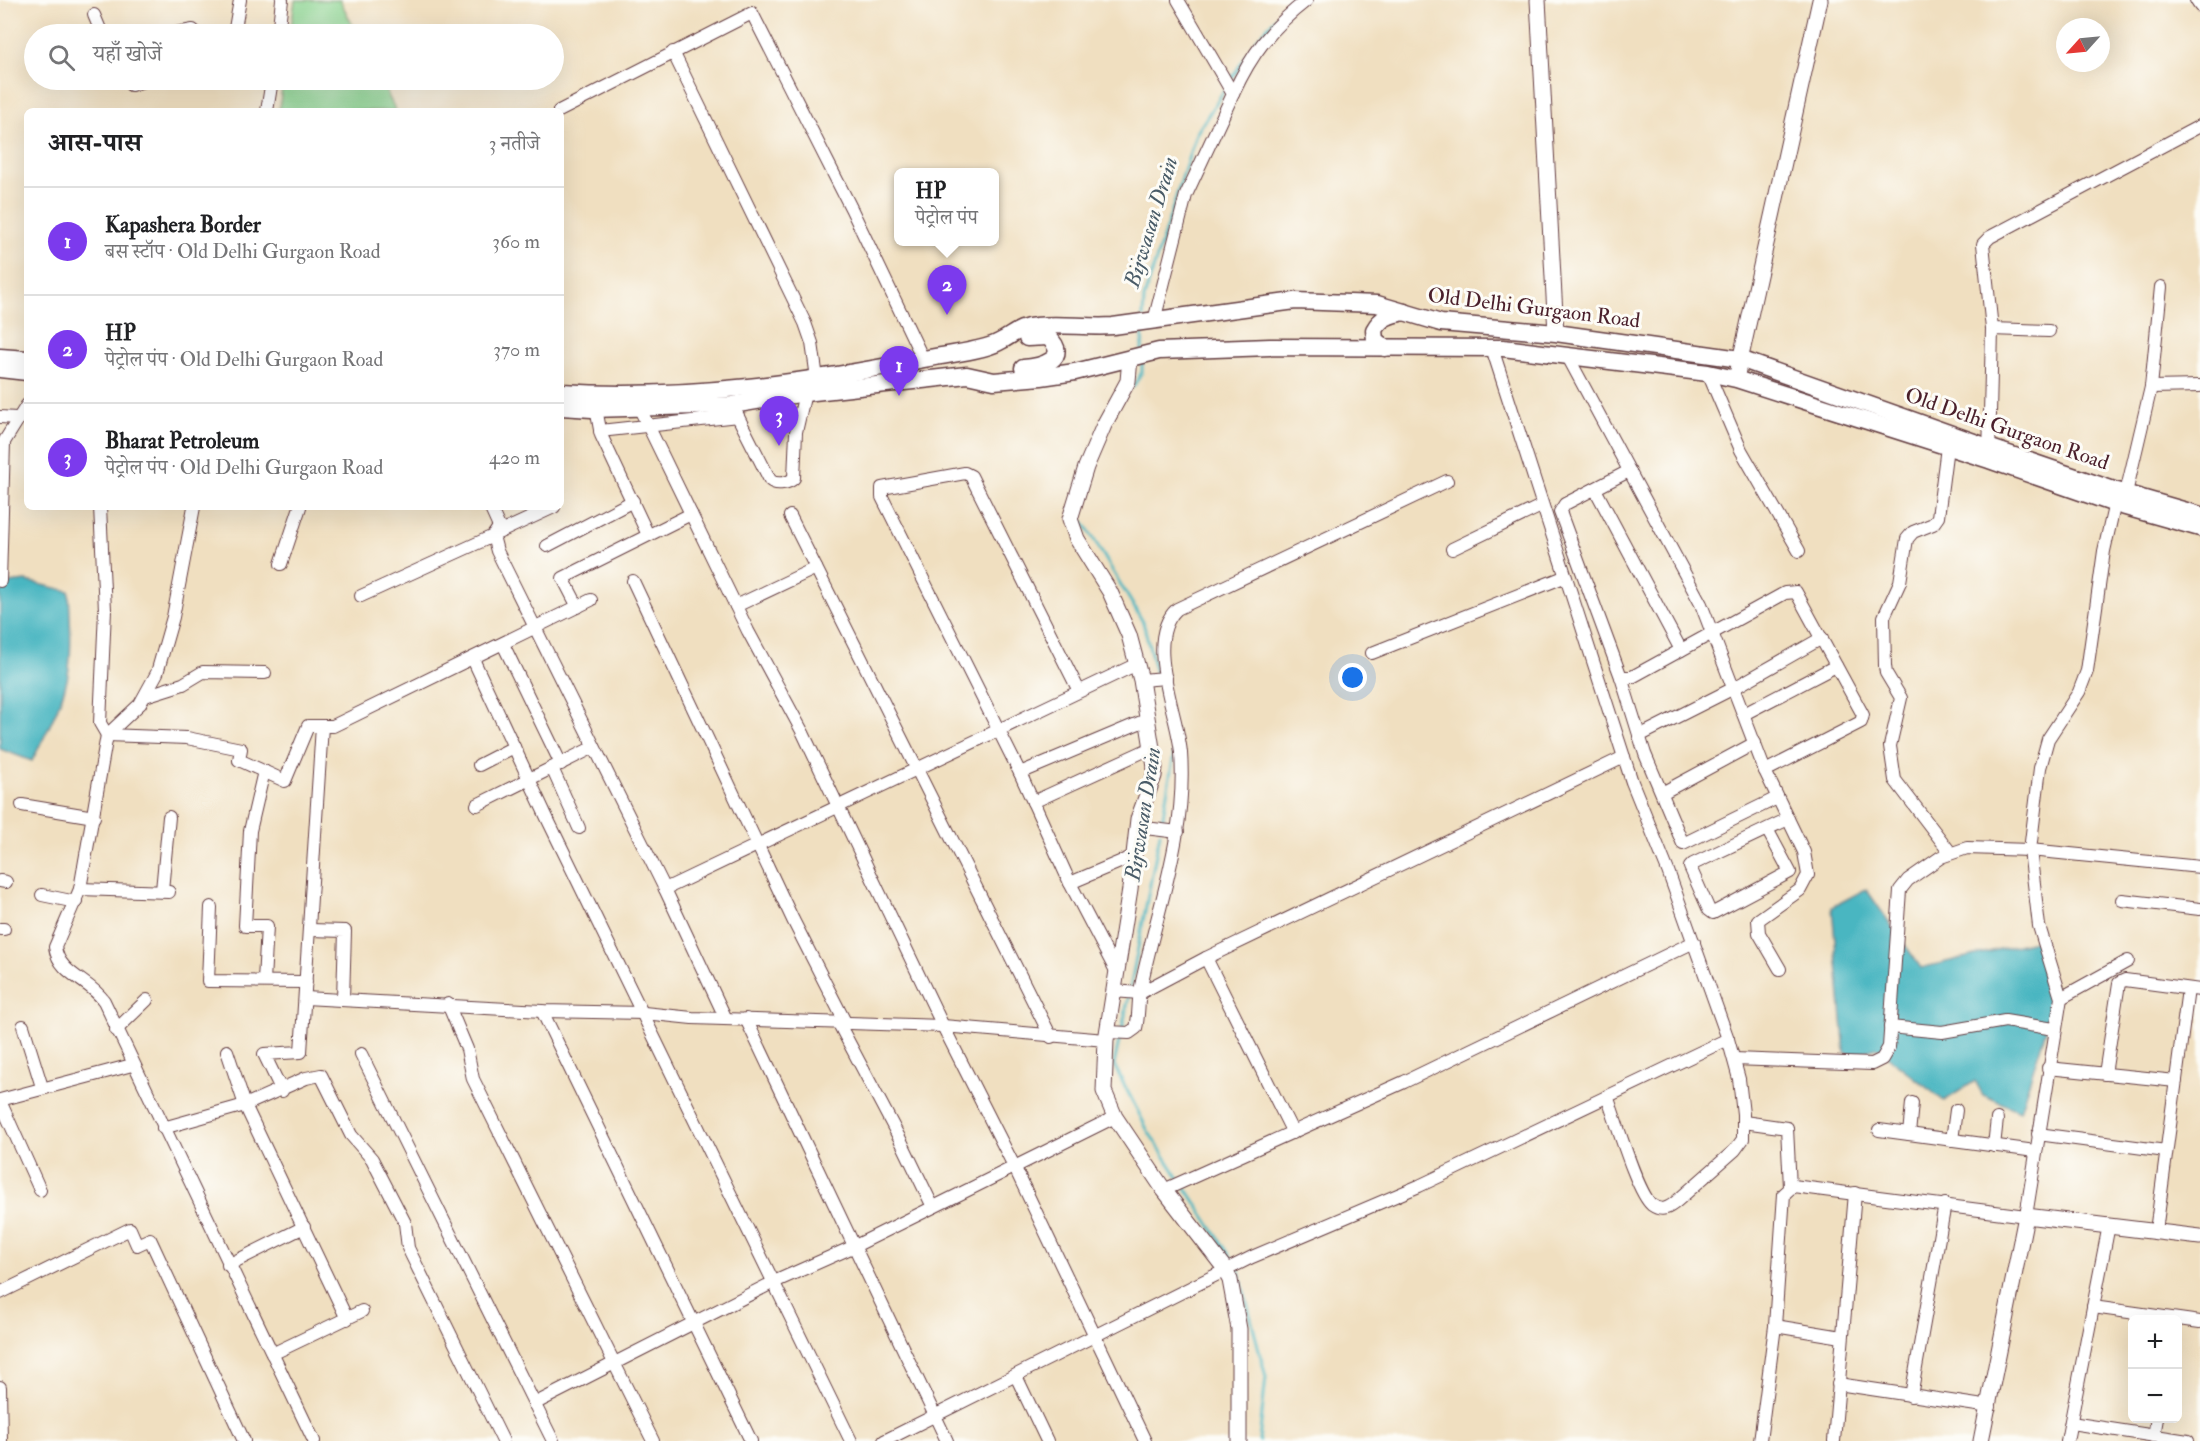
<!DOCTYPE html>
<html lang="hi">
<head>
<meta charset="utf-8">
<style>
  :root { --surface:#fff; --page:#f6f6f6; --text:#202124; --muted:#757577; --line:#e0e0e0; --accent:#7c3aed }
  body { margin:0; font-family:"IM FELL Double Pica","Noto Serif Devanagari",serif; background:var(--page); color:var(--text) }
  .controls { position:absolute; right:18px; bottom:18px; display:grid; overflow:hidden; border-radius:9px; box-shadow:0 6px 24px #0002 }
  .controls button { width:54px; height:54px; display:grid; place-items:center; padding:0; border:0; border-bottom:2px solid var(--line); background:var(--surface); color:var(--text); font:30px sans-serif }
  .compass { position:absolute; left:2056px; top:18px; width:54px; height:54px; border-radius:50%; background:var(--surface); box-shadow:0 6px 24px #0002; rotate:243deg }
  .you { position:absolute; left:1353px; top:678px; width:21px; height:21px; margin:-15px; border:4px solid #fff; border-radius:50%; background:#1a73e8; box-shadow:0 0 0 9px #1a73e833 }
  .badge { display:grid; place-items:center; width:39px; height:39px; border-radius:50%; background:var(--accent); color:#fff; font-size:20px; font-weight:700 }
  .pin { position:absolute; translate:-50% -50px; filter:drop-shadow(0 2px 3px #0008) }
  .pin::after { content:''; position:absolute; top:32px; width:21px; height:18px; background:inherit; clip-path:polygon(0 0,100% 0,50% 100%) }
  .popup { position:absolute; left:894px; top:168px; width:105px; height:78px; box-sizing:border-box; display:grid; place-content:center; border-radius:9px; background:var(--surface); filter:drop-shadow(0 2px 4px #0005); font-size:20px; white-space:nowrap; color:var(--muted) }
  .popup b { font-size:22px; color:var(--text) }
  .popup::after { content:''; position:absolute; left:50%; top:100%; margin-left:-12px; border:12px solid transparent; border-top-color:var(--surface) }
  .list { margin:0; padding:0; list-style:none }
  h2 { display:flex; justify-content:space-between; align-items:center; height:78px; margin:0; padding:0 24px; font-size:26px }
  h2 small { font-size:20px; font-weight:400; color:var(--muted) }
  .list li { display:grid; grid-template-columns:39px 1fr auto; gap:18px; align-items:center; box-sizing:border-box; height:108px; padding:0 24px; border-top:2px solid var(--line) }
  .list b { display:block; font-size:22px; white-space:nowrap }
  .list p { margin:0; font-size:20px; white-space:nowrap; color:var(--muted) }
  .list em { font-size:20px; font-style:normal; color:var(--muted) }
  .icon { flex:none; width:33px; height:33px; fill:none; stroke:currentColor; stroke-width:2; stroke-linecap:round; stroke-linejoin:round }
  .map { position:relative; flex:none; width:2200px; height:1441px; overflow:hidden }
  .search { position:absolute; background:var(--surface); box-shadow:0 6px 24px #0002; left:24px; top:24px; width:540px; height:66px; display:flex; align-items:center; gap:15px; box-sizing:border-box; padding:0 21px; border-radius:33px; color:var(--muted); font-size:22px }
  .panel { position:absolute; background:var(--surface); box-shadow:0 6px 24px #0002; left:24px; top:108px; width:540px; height:402px; border-radius:9px }
  .map>svg:first-child { display:block }
  .green { fill:#87d18d; stroke:#68785c; stroke-width:1.5 }
  .water { fill:#48b6c1; stroke:#496a76; stroke-width:1.5 }
  .lines { fill:none; stroke-linecap:round; stroke-linejoin:round }
  .stream { stroke:#48b6c1; stroke-width:3 }
  .minor-casing { stroke:#633c41; stroke-width:14 }
  .tertiary-casing { stroke:#633c41; stroke-width:17 }
  .secondary-casing { stroke:#633c41; stroke-width:19 }
  .minor { stroke:#fff; stroke-width:12 }
  .tertiary { stroke:#fff; stroke-width:15 }
  .secondary { stroke:#fff; stroke-width:16 }
  .labels { text-anchor:middle; dominant-baseline:central; stroke-width:6; stroke-linejoin:round; paint-order:stroke }
  .street-label { font-size:21px; fill:#4a1f2b; stroke:#fdfcf7 }
  .water-label { font-size:22px; font-style:italic; fill:#495b67; stroke:#fdfcf7 }
</style>
</head>
<body>
<div class="map">
<svg width="2200" height="1441" viewBox="0 0 2200 1441">
  <rect width="100%" height="100%" fill="#fdfcf7"/>
  <filter id="ink" filterUnits="userSpaceOnUse"><feTurbulence type="fractalNoise" baseFrequency=".0167" numOctaves="2"/><feDisplacementMap in="SourceGraphic" scale="12" xChannelSelector="R" yChannelSelector="G"/><feConvolveMatrix kernelMatrix="1 2 1 2 8 2 1 2 1" color-interpolation-filters="sRGB"/></filter>
  <filter id="wash" filterUnits="userSpaceOnUse"><feTurbulence type="fractalNoise" baseFrequency=".008" numOctaves="4" result="noise"/><feDisplacementMap in="SourceGraphic" scale="24" xChannelSelector="R" yChannelSelector="G"/><feGaussianBlur stdDeviation="1.35" result="paint"/><feColorMatrix in="noise" values="0 0 0 0 0 0 0 0 0 0 0 0 0 0 0 0 0 1.4 0 .05"/><feComposite in="paint" operator="in"/></filter>
  <g filter="url(#wash)">
    <rect width="100%" height="100%" fill="#f0dfc0"/>
    <g class="green">
      <path d="M295,0h45l17,34h-67z"/>
      <path d="M283,80h97l16,31h-117z"/>
    </g>
    <g class="water">
      <path d="M26,581l43,10c1,29 4,61 -2,89 -7,27 -22,56 -35,81l-32,-12v-165z"/>
      <path d="M1866,889l55,79 114,-27 22,54 -37,116 -37,-16 -8,-14 -31,20 -67,-53 -25,7 -7,-2 -13,-146z"/>
    </g>
    <g class="lines">
      <g class="stream">
        <path d="M1232,78l24,-38 36,-40"/>
        <path d="M1143,317l1,-19 52,-164 27,-42"/>
        <path d="M1142,350l1,-23"/>
        <path d="M1133,387l9,-15v-12"/>
        <path d="M1091,476l-11,40 63,106 13,52"/>
        <path d="M1158,681l17,67 -14,79"/>
        <path d="M1130,989l30,-156"/>
        <path d="M1122,1030l7,-35"/>
        <path d="M1120,1036l-6,29 34,66 32,49"/>
        <path d="M1184,1185l50,77"/>
        <path d="M1238,1268l28,109 -7,64"/>
      </g>
    </g>
  </g>
  <g filter="url(#ink)">
    <g class="lines">
      <defs>
        <g id="minor">
          <path d="M2196,0l4,6"/>
          <path d="M94,15l8,19"/>
          <path d="M171,34l22,-4 4,4"/>
          <path d="M234,34l6,-34"/>
          <path d="M278,34l4,-34"/>
          <path d="M673,52l132,271 7,20 5,35"/>
          <path d="M125,80l6,5 15,-5"/>
          <path d="M1233,94c19,-41 38,-66 74,-94"/>
          <path d="M267,111l5,-31"/>
          <path d="M559,111l193,-98 99,195 72,151"/>
          <path d="M1154,321l32,-126 47,-101 -55,-94"/>
          <path d="M1992,329l57,2"/>
          <path d="M1492,348l140,434 36,89 60,168 11,40 4,35v25l-8,11 -58,51c-8,7 -15,11 -25,4 -15,-12 -37,-88 -45,-109"/>
          <path d="M1568,357l133,247 64,167 39,81 4,23 -8,15 -42,30 1,13 21,36"/>
          <path d="M1708,373l33,77 58,101"/>
          <path d="M2151,387l49,-1"/>
          <path d="M595,403l6,32 47,100"/>
          <path d="M732,405l38,75c6,6 19,3 24,-2l2,-46 9,-39"/>
          <path d="M639,407l109,224 55,102 140,293 71,140 131,275"/>
          <path d="M0,417l16,1"/>
          <path d="M600,431l138,-15"/>
          <path d="M1947,447l-9,70 -5,7 -20,8 -6,7 -7,43 -16,35 1,49 1,7 15,25 -11,48 5,34 55,72"/>
          <path d="M1989,456l3,-127 -9,-85 7,-7 210,-111"/>
          <path d="M1629,471l-64,33 -5,8 61,165h11l153,-84 11,-1 67,123 -2,7 -96,49"/>
          <path d="M1595,489l86,161"/>
          <path d="M2126,493l25,-106 10,-100"/>
          <path d="M100,507l5,103 -5,113 7,12 80,3 54,11 -2,11 46,21 23,-55h25l258,-126"/>
          <path d="M194,507l-21,110 -16,56 -17,31 -33,31 -27,154 -25,58c4,28 34,32 49,54l210,440"/>
          <path d="M490,507l9,20 -6,9 4,15 168,338 61,130"/>
          <path d="M790,516l261,521"/>
          <path d="M498,533l56,-26"/>
          <path d="M547,546l86,-45"/>
          <path d="M1452,549l89,-43"/>
          <path d="M281,564l19,-57"/>
          <path d="M0,581l4,-139 23,-37"/>
          <path d="M633,581l160,339 52,102"/>
          <path d="M361,596l132,-60"/>
          <path d="M736,606l80,-38"/>
          <path d="M578,607l-15,-29 128,-64"/>
          <path d="M503,644l58,120"/>
          <path d="M1372,653l192,-76"/>
          <path d="M473,659l75,161 303,621"/>
          <path d="M1621,677l24,77 38,90 94,-46"/>
          <path d="M1141,680l25,-2"/>
          <path d="M1079,691l-108,-215 -6,-3 -83,15v9l138,276 50,110 46,88"/>
          <path d="M145,696l38,-12 20,-12 62,1"/>
          <path d="M1744,714l92,-48"/>
          <path d="M1639,736l95,-48 88,-50"/>
          <path d="M479,765l35,-18"/>
          <path d="M552,768l27,60"/>
          <path d="M1020,773l126,-53"/>
          <path d="M1662,793l93,-50"/>
          <path d="M1033,802l118,-54"/>
          <path d="M22,805l72,12"/>
          <path d="M477,805l117,-58"/>
          <path d="M1137,827l41,5"/>
          <path d="M1767,829l23,43 -77,41 -4,-3 -19,-43 3,-3 95,-45"/>
          <path d="M0,881l6,1"/>
          <path d="M1070,883l64,-27"/>
          <path d="M80,889l89,3"/>
          <path d="M665,889l472,-225"/>
          <path d="M162,890l7,-73"/>
          <path d="M42,895l34,7"/>
          <path d="M2122,900l78,9"/>
          <path d="M211,907l-3,74 98,1"/>
          <path d="M0,929h4"/>
          <path d="M310,930l35,1 -2,68"/>
          <path d="M1206,958l87,175"/>
          <path d="M264,981l3,-55h-22l5,-95 14,-60"/>
          <path d="M1113,991l27,2 66,-35 418,-201"/>
          <path d="M305,998l237,13 102,2 48,5 251,8 163,14"/>
          <path d="M2061,998l67,-37"/>
          <path d="M448,1004l19,45 6,30 180,362"/>
          <path d="M542,1011l209,430"/>
          <path d="M746,1019l201,422"/>
          <path d="M838,1022l64,121 31,64"/>
          <path d="M23,1026l19,61"/>
          <path d="M1890,1027l52,5 63,-11 49,8"/>
          <path d="M116,1030l31,-30"/>
          <path d="M1108,1032l21,1 7,-5c3,-12 2,-25 4,-37 16,-80 47,-154 41,-238 -3,-39 -38,-113 -4,-144l270,-128"/>
          <path d="M227,1051l18,54 102,214"/>
          <path d="M361,1054l192,387"/>
          <path d="M1734,1059l138,5 10,-5 7,-12 11,-157 8,-10 33,-23 26,-9 63,2 170,17"/>
          <path d="M2048,1068l128,13"/>
          <path d="M2105,1074l14,-91 6,-3 75,10"/>
          <path d="M282,1091l-18,-37 37,-2 21,-326"/>
          <path d="M0,1100l132,-35"/>
          <path d="M0,1101l40,89"/>
          <path d="M1744,1122l43,6 3,59"/>
          <path d="M163,1128l82,-23 61,-27 15,-3 30,60 21,24 33,64 3,25 95,193"/>
          <path d="M1879,1130l156,21"/>
          <path d="M1909,1134l3,-31"/>
          <path d="M2038,1134l128,17"/>
          <path d="M1952,1140l4,-30"/>
          <path d="M1994,1146l3,-27"/>
          <path d="M1164,1190l240,-108 290,-140"/>
          <path d="M2156,1231l32,-242"/>
          <path d="M228,1265l76,-38"/>
          <path d="M0,1293l130,-64 7,16 13,-6 94,202"/>
          <path d="M2093,1307l107,15"/>
          <path d="M1775,1326l67,11"/>
          <path d="M272,1354l90,-43"/>
          <path d="M1016,1376l31,65"/>
          <path d="M1838,1384l152,23"/>
          <path d="M0,1387l1,54"/>
          <path d="M1911,1396l34,-192"/>
          <path d="M534,1404l240,-122 81,-36 260,-129"/>
          <path d="M2071,1423l117,18"/>
          <path d="M2154,1436l3,-18"/>
          <path d="M884,1441l368,-184 167,-71 309,-147"/>
          <path d="M1760,1441l15,-115 9,-132 9,-8 233,30 35,-218 -22,-72 -9,-76 10,-82 8,-29 31,-47 8,-21 17,-120 12,-53"/>
          <path d="M1834,1441l21,-248"/>
          <path d="M2067,1441l42,-216"/>
        </g>
        <g id="tertiary">
          <path d="M1538,0l18,333"/>
          <path d="M1130,358l-2,23 -24,44 -18,42 -16,52 7,20 33,53 19,43 12,45 14,87 -1,9 -16,43 -8,70 -24,151 -2,51 11,26 49,73 58,75 8,15 9,49v112"/>
          <path d="M1736,379l84,-379"/>
          <path d="M1981,1441l45,-225 174,21"/>
        </g>
        <g id="secondary">
          <path d="M1385,348l-10,-8 -1,-10c7,-13 16,-15 31,-18"/>
          <path d="M0,357l27,2"/>
          <path d="M1023,368c17,-1 49,-9 25,-31l-21,1"/>
          <path d="M0,369l27,3"/>
          <path d="M561,392c121,8 244,-9 363,-33 19,-4 59,-8 75,-17 15,-7 19,-15 37,-16 25,-3 52,2 77,0l182,-25 82,3 64,19 115,10 184,26 251,89 126,43 83,24"/>
          <path d="M561,407l31,2 140,-4 73,-12 162,-18 27,6 47,-4 34,-5 84,-21 111,-4 233,1 205,25 28,6 253,81 126,44 85,24"/>
        </g>
      </defs>
      <use href="#minor" class="minor-casing"/>
      <use href="#tertiary" class="tertiary-casing"/>
      <use href="#secondary" class="secondary-casing"/>
      <use href="#minor" class="minor"/>
      <use href="#tertiary" class="tertiary"/>
      <use href="#secondary" class="secondary"/>
    </g>
  </g>
  <g class="labels">
    <g class="street-label">
      <text transform="translate(1534 308) rotate(7)">Old Delhi Gurgaon Road</text>
      <text transform="translate(2007 429) rotate(19)">Old Delhi Gurgaon Road</text>
    </g>
    <g class="water-label">
      <text transform="translate(1151 222) rotate(-73)">Bijwasan Drain</text>
      <text transform="translate(1143 814) rotate(-81)">Bijwasan Drain</text>
    </g>
  </g>
</svg>
<div class="controls">
<button>+</button>
<button>−</button>
</div>
<svg class="compass" viewBox="-18 -18 36 36"><path d="M0-13l5 13h-10z" fill="#e53935"/><path d="M0 13l5-13h-10z" fill="#757577"/></svg>
<div class="you"></div>
<div class="pin badge" style="left:899px;top:396px">1</div>
<div class="pin badge" style="left:947px;top:315px">2</div>
<div class="popup"><b>HP</b>पेट्रोल पंप</div>
<div class="pin badge" style="left:779px;top:446px">3</div>
<div class="search"><svg class="icon" aria-label="search" viewBox="0 0 24 24"><circle cx="10" cy="10" r="6"/><path d="M15 15l6 6"/></svg>यहाँ खोजें</div>
<section class="panel">
<h2>आस-पास<small>3 नतीजे</small></h2>
<ul class="list">
<li><span class="badge">1</span><div><b>Kapashera Border</b><p>बस स्टॉप · Old Delhi Gurgaon Road</p></div><em>360 m</em></li>
<li><span class="badge">2</span><div><b>HP</b><p>पेट्रोल पंप · Old Delhi Gurgaon Road</p></div><em>370 m</em></li>
<li><span class="badge">3</span><div><b>Bharat Petroleum</b><p>पेट्रोल पंप · Old Delhi Gurgaon Road</p></div><em>420 m</em></li>
</ul>
</section>
</div>
</body>
</html>
